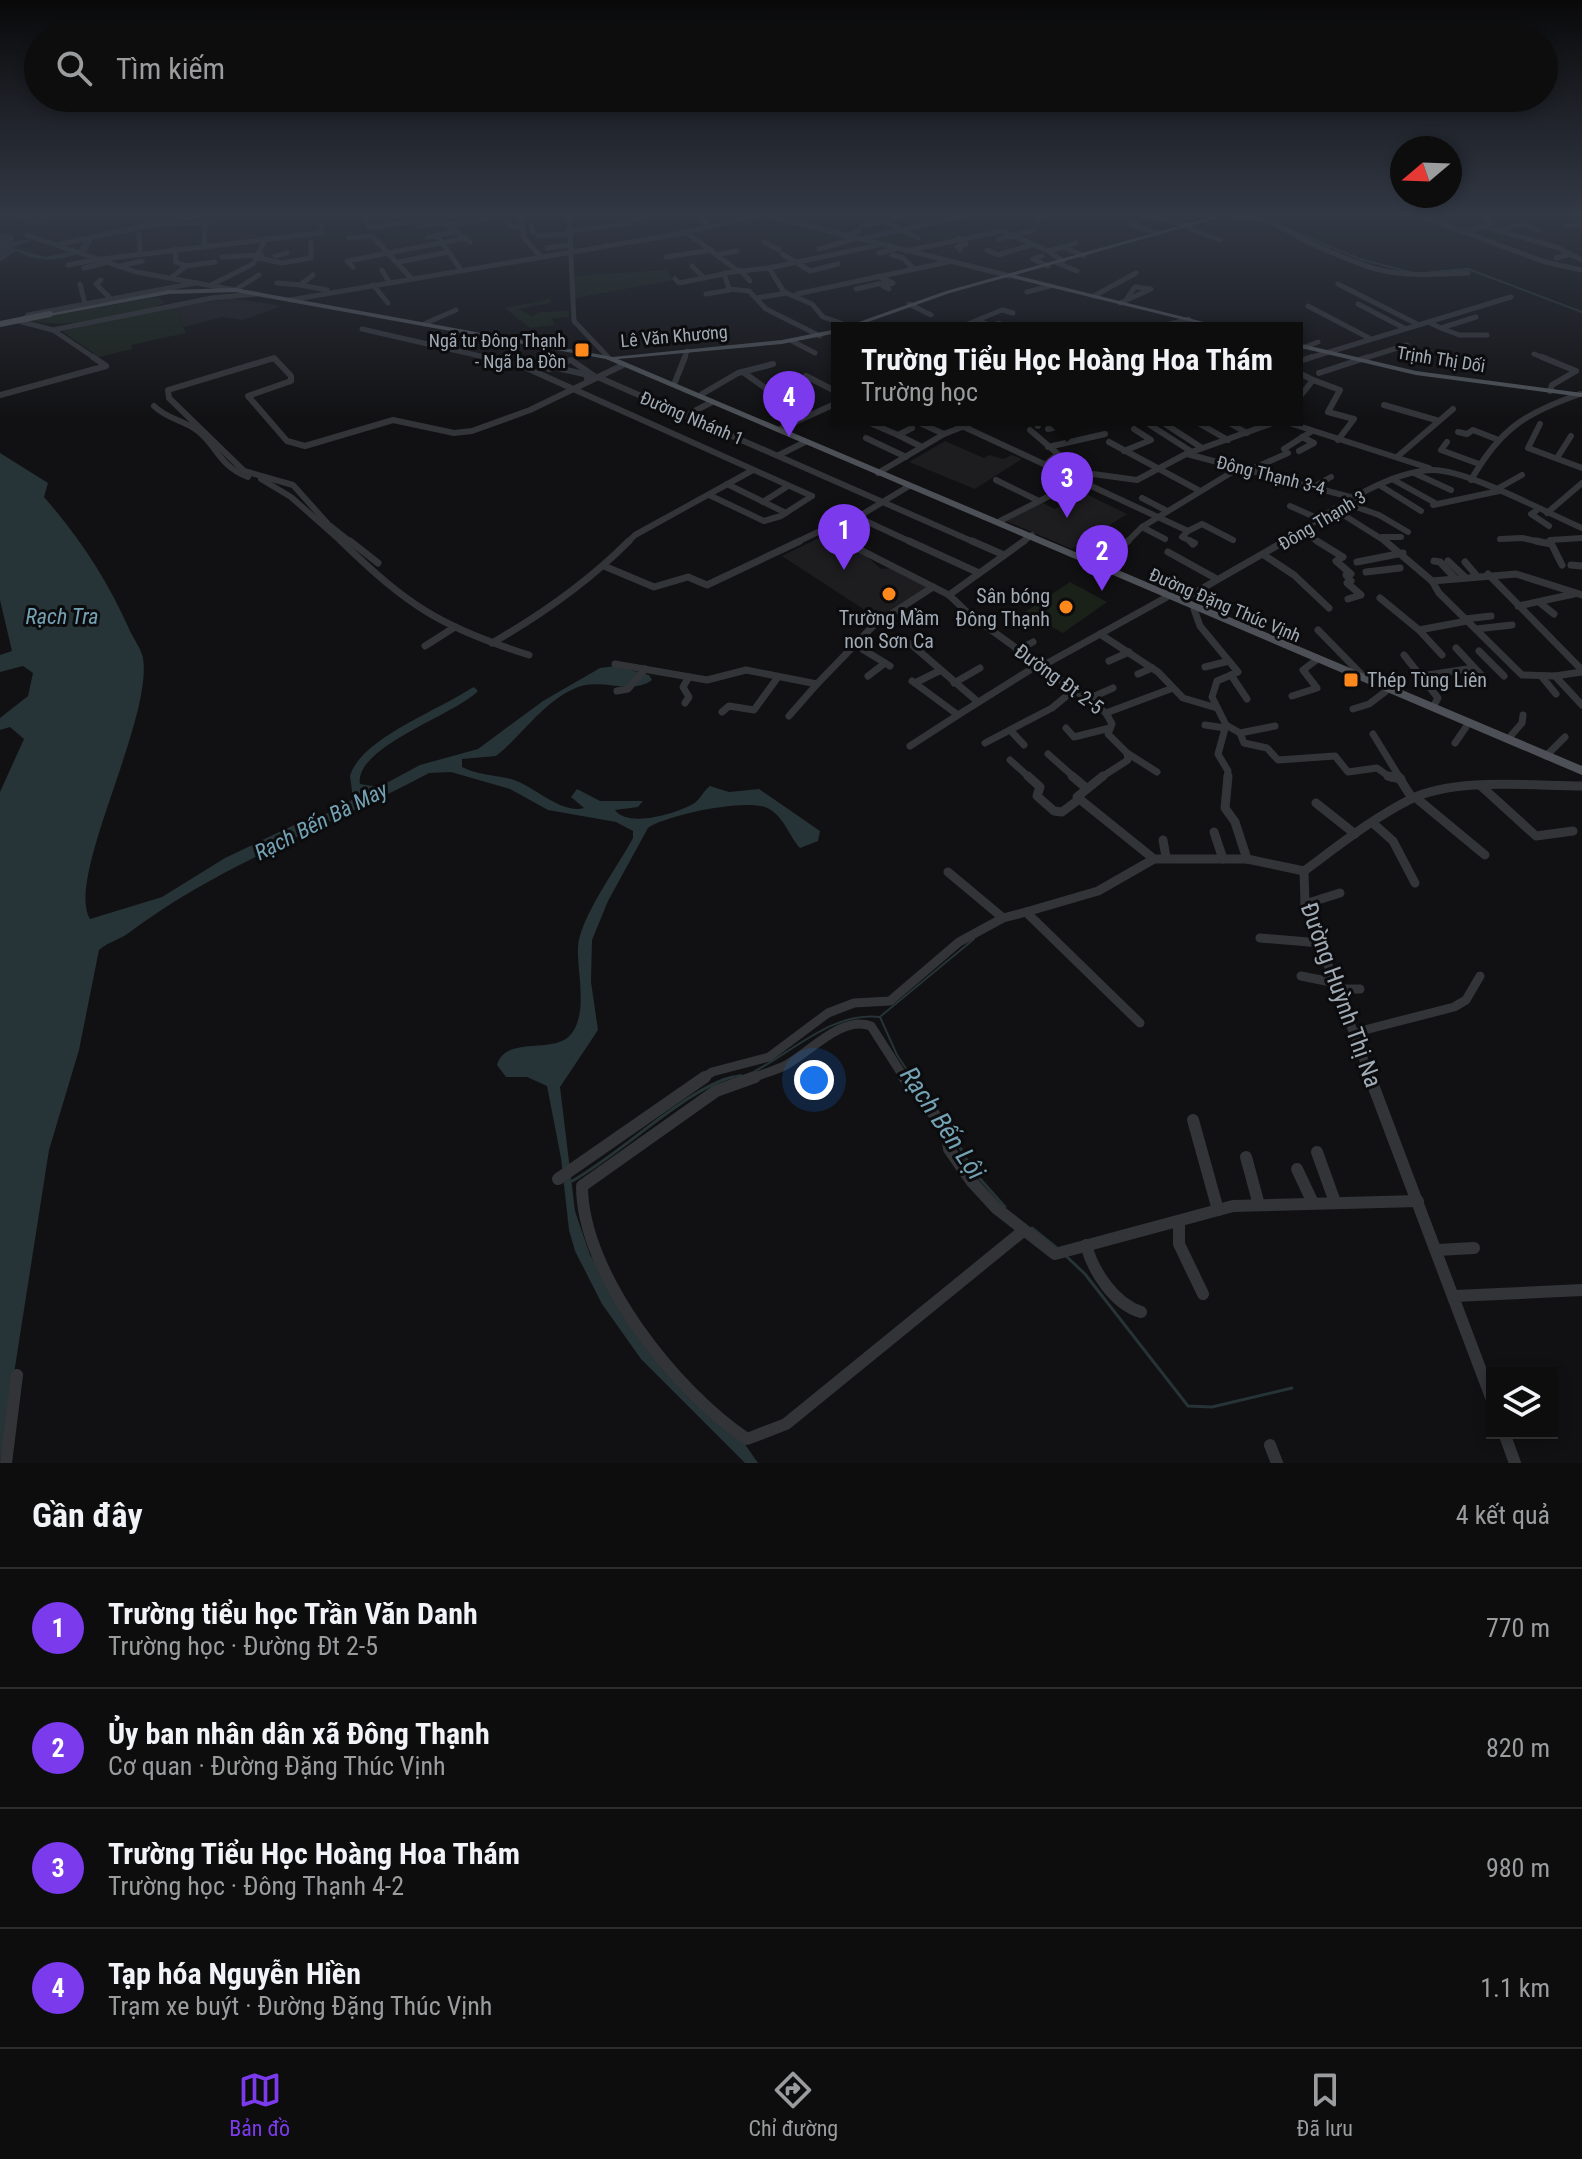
<!DOCTYPE html>
<html lang="vi">
<head>
<meta charset="utf-8">
<style>
  :root { --surface:#0d0d0e; --page:#161617; --text:#f1f3f6; --muted:#9a9c9e; --line:#2d2d2e; --accent:#7c3aed }
  body { margin:0; font-family:"Roboto Condensed",sans-serif; background:var(--page); color:var(--text) }
  .controls { position:absolute; right:24px; bottom:24px; display:grid; overflow:hidden; border-radius:0px; box-shadow:0 4px 12px #0003 }
  .controls button { width:72px; height:72px; display:grid; place-items:center; padding:0; border:0; border-bottom:2px solid var(--line); background:var(--surface); color:var(--text); font:40px sans-serif }
  .compass { position:absolute; left:1390px; top:136px; width:72px; height:72px; border-radius:50%; background:var(--surface); box-shadow:0 4px 12px #0003; rotate:251deg }
  .you { position:absolute; left:814px; top:1080px; width:28px; height:28px; margin:-20px; border:6px solid #fff; border-radius:50%; background:#1a73e8; box-shadow:0 0 0 12px #1a73e833 }
  .badge { display:grid; place-items:center; width:52px; height:52px; border-radius:50%; background:var(--accent); color:#fff; font-size:26px; font-weight:700 }
  .pin { position:absolute; translate:-50% -66px; filter:drop-shadow(0 2px 4px #0008) }
  .pin::after { content:''; position:absolute; top:42px; width:28px; height:24px; background:inherit; clip-path:polygon(0 0,100% 0,50% 100%) }
  .popup { position:absolute; left:831px; top:322px; width:472px; height:104px; box-sizing:border-box; display:grid; place-content:center; border-radius:0px; background:var(--surface); filter:drop-shadow(0 2px 6px #0005); font-size:26px; white-space:nowrap; color:var(--muted) }
  .popup b { font-size:30px; color:var(--text) }
  .popup::after { content:''; position:absolute; left:50%; top:100%; margin-left:-16px; border:16px solid transparent; border-top-color:var(--surface) }
  .list { margin:0; padding:0; list-style:none }
  h2 { display:flex; justify-content:space-between; align-items:center; height:104px; margin:0; padding:0 32px; font-size:34px }
  h2 small { font-size:26px; font-weight:400; color:var(--muted) }
  .list li { display:grid; grid-template-columns:52px 1fr auto; gap:24px; align-items:center; box-sizing:border-box; height:120px; padding:0 32px; border-top:2px solid var(--line) }
  .list b { display:block; font-size:30px; white-space:nowrap }
  .list p { margin:0; font-size:26px; white-space:nowrap; color:var(--muted) }
  .list em { font-size:26px; font-style:normal; color:var(--muted) }
  .icon { flex:none; width:44px; height:44px; fill:none; stroke:currentColor; stroke-width:2; stroke-linecap:round; stroke-linejoin:round }
  .map { position:relative; flex:none; width:1582px; height:1463px; overflow:hidden }
  .search { position:absolute; background:var(--surface); box-shadow:0 4px 12px #0003; left:24px; right:24px; top:24px; height:88px; display:flex; align-items:center; gap:20px; box-sizing:border-box; padding:0 28px; border-radius:44px; color:var(--muted); font-size:30px }
  .sheet { height:584px; background:var(--surface) }
  nav { display:flex; justify-content:space-around; align-items:center; box-sizing:border-box; height:112px; border-top:2px solid var(--line); background:var(--surface); font-size:22px; color:var(--muted) }
  nav a { display:grid; justify-items:center; gap:4px }
  nav .on { color:var(--accent) }
  .map>svg:first-child { display:block }
  .built { fill:#1d1d20 }
  .green { fill:#192119 }
  .water { fill:#263337 }
  .lines { fill:none; stroke-linecap:round; stroke-linejoin:round }
  .stream-far1 { stroke:#263337; stroke-width:2 }
  .stream { stroke:#263337; stroke-width:3 }
  .minor-far4 { stroke:#323438; stroke-width:5 }
  .minor-far3 { stroke:#323438; stroke-width:6 }
  .minor-far2 { stroke:#323438; stroke-width:7 }
  .minor-far1 { stroke:#323438; stroke-width:9 }
  .minor { stroke:#323438; stroke-width:12 }
  .major { fill:#4d5157; fill-rule:evenodd }
  .major-bridge { stroke:#4d5157; stroke-width:6 }
  .poi-dot { fill:#ff881d; stroke:#0c0c0e; stroke-width:3 }
  .labels { text-anchor:middle; dominant-baseline:central; stroke-width:6; stroke-linejoin:round; paint-order:stroke }
  .far-street-label { font-size:18px; fill:#a1abb5; stroke:#0c0c0e }
  .far-poi-label { font-size:18px; fill:#a1abb5; stroke:#0c0c0e; text-anchor:end }
  .poi-label { font-size:20px; fill:#a1abb5; stroke:#0c0c0e; text-anchor:end }
  .street-label { font-size:20px; fill:#a1abb5; stroke:#0c0c0e }
  .water-label { font-size:22px; font-style:italic; fill:#73a2b4; stroke:#0c0c0e }
  .near-street-label { font-size:24px; fill:#a1abb5; stroke:#0c0c0e }
  .near-water-label { font-size:26px; font-style:italic; fill:#73a2b4; stroke:#0c0c0e }
</style>
</head>
<body>
<div class="map">
<svg width="1582" height="1463" viewBox="0 0 1582 1463">
  <rect width="100%" height="100%" fill="#111113"/>
  <g class="built">
    <path d="M228,299l16,1 38,6 -39,14 -21,-3 -38,10 -9,-21z"/>
    <path d="M945,441l39,17 5,-3 14,4 9,-4 10,4 -47,30 -66,-27z"/>
    <path d="M1084,493l43,21 -55,35 -66,-28 35,-19 14,7z"/>
    <path d="M819,538l42,13 20,18 11,-1 38,19 -53,31 -95,-62z"/>
  </g>
  <g class="green">
    <path d="M666,270l8,10 -99,18 -2,-22z"/>
    <path d="M157,297l8,5c-31,17 -104,27 -138,18z"/>
    <path d="M550,299v4l-32,6 14,7 8,-4 29,-1v6l-17,1 2,7 -24,3 -25,-20z"/>
    <path d="M175,306l11,27 -55,12 1,4 -33,8 -37,-26z"/>
    <path d="M1070,582l37,20 -44,31 -38,-21z"/>
  </g>
  <g class="water">
    <path d="M237,215l-28,10 -51,2 -64,11 -8,14c-26,8 -46,12 -70,-1l-16,11v-29l13,3 1,5 21,-2 -22,9 32,9 34,-7 4,-10 87,-17h33z"/>
    <path d="M0,453l48,30 -4,14c36,41 64,84 86,134 4,8 11,18 13,27 10,63 -78,220 -53,261l72,-22 63,-39 71,-34 43,-15 14,-10 -3,-23c10,-37 89,-66 120,-87l4,-2 4,4c-23,24 -124,56 -118,93l19,3 41,-22 58,-16 65,-48 57,-33 15,-2 34,9 3,5c-20,15 -50,-2 -74,7 -35,14 -54,47 -82,69l-34,3v8c19,10 39,7 57,15 19,8 44,32 65,26l-13,-11 6,-8 23,12h43l-5,6 -23,3c13,18 60,4 78,-6 8,-5 10,-13 17,-18l19,6 30,-3 61,42 -2,10 -18,7c-11,-12 -16,-31 -31,-39 -18,-12 -103,6 -121,19l-40,73 -16,39 -1,42 7,48 -38,57 15,124 15,44 38,60 116,128 14,20h-13l-104,-104 -39,-55 -27,-53 -6,-21 -8,-72 -14,-72 -20,-9h-21l-9,-12c9,-31 59,-9 75,-32 16,-22 5,-61 6,-85 1,-30 41,-83 55,-110v-7l-17,-9 -68,-12 -38,-21 -59,-17 -22,1c-99,53 -209,91 -299,159 -9,7 -22,10 -31,18l-20,100 -30,100 -49,313v-671l24,-53 -14,-12 -10,3v-12l28,-22 5,-23 -10,-7 -23,6v-17l12,-4 -12,-51z"/>
  </g>
  <g class="lines">
    <g class="stream-far1">
      <path d="M1254,215l106,44 49,13"/>
      <path d="M1431,272l37,-3 114,43"/>
      <path d="M881,1016l93,-77"/>
      <path d="M755,1071c39,-20 78,-60 125,-54l17,38 16,24"/>
      <path d="M724,1079l17,-4"/>
    </g>
    <g class="stream">
      <path d="M912,1077l3,4"/>
      <path d="M953,1135l20,36 32,36"/>
      <path d="M572,1181c46,-25 118,-95 161,-104"/>
      <path d="M1032,1228l26,21"/>
      <path d="M1066,1256l19,18 103,132 24,1 80,-19"/>
    </g>
    <g class="minor-far4">
      <path d="M15,215l23,6"/>
      <path d="M364,215l5,13 58,-8 16,3"/>
      <path d="M520,215l4,23 17,19"/>
      <path d="M569,215l5,106 34,36"/>
      <path d="M697,215l13,12"/>
      <path d="M765,215l245,61"/>
      <path d="M873,215l45,23"/>
      <path d="M1141,215l50,11"/>
      <path d="M1418,215l127,47 37,8"/>
      <path d="M1017,216l3,-1"/>
      <path d="M0,217l5,-2"/>
      <path d="M1028,217l4,-2"/>
      <path d="M1235,218c29,-4 45,10 69,22 24,11 52,24 76,30 29,7 59,4 88,3"/>
      <path d="M1038,219l10,-4"/>
      <path d="M38,221l15,-6"/>
      <path d="M628,221l16,-2"/>
      <path d="M441,222l29,20"/>
      <path d="M1136,222l-6,2 29,10"/>
      <path d="M509,223l1,4h11"/>
      <path d="M447,225l38,-5"/>
      <path d="M1522,225l17,5"/>
      <path d="M531,226l2,6"/>
      <path d="M862,226l45,-11"/>
      <path d="M1566,226l16,-1"/>
      <path d="M419,227l17,-3"/>
      <path d="M1185,227l35,13"/>
      <path d="M1486,227l70,20 26,13"/>
      <path d="M1500,230l27,-7 -6,-2"/>
      <path d="M568,231l61,-7"/>
      <path d="M1468,231l25,-7 -10,-9"/>
      <path d="M686,232l52,39"/>
      <path d="M27,235l109,37 99,18 24,-15"/>
      <path d="M139,235l1,18"/>
      <path d="M538,236l30,-2"/>
      <path d="M844,236l15,-5"/>
      <path d="M428,237l28,-5"/>
      <path d="M438,237l23,33"/>
      <path d="M349,238l23,-2 39,42"/>
      <path d="M959,238l7,6 -9,3 3,3"/>
      <path d="M861,239l108,-24"/>
      <path d="M999,239l35,-9"/>
      <path d="M764,242l15,8"/>
      <path d="M1076,243l-12,4 20,9"/>
      <path d="M60,244l138,-29"/>
      <path d="M204,245l1,-18"/>
      <path d="M547,248l22,-3"/>
      <path d="M175,249l1,13 10,4"/>
      <path d="M819,249l35,-10"/>
      <path d="M987,250l11,5 33,-10"/>
      <path d="M906,251l97,-20 45,20"/>
      <path d="M879,253l16,-4"/>
      <path d="M782,254l28,17 28,-7"/>
      <path d="M716,255l21,-4"/>
      <path d="M892,255l11,3 9,9"/>
      <path d="M275,256l12,-3"/>
      <path d="M1042,256l-9,3 15,7"/>
      <path d="M222,257l40,-2"/>
      <path d="M666,257l46,-7"/>
      <path d="M259,258l23,5 29,-5v-16"/>
      <path d="M1556,258l14,-4"/>
      <path d="M102,259l219,-26 1,-7"/>
      <path d="M1063,261l-15,-10 16,-4"/>
      <path d="M399,262l49,-10"/>
      <path d="M1057,263l20,8"/>
      <path d="M68,265l31,-6"/>
      <path d="M120,266l22,-5"/>
      <path d="M692,266l12,12"/>
      <path d="M353,267l-6,-6 119,-23"/>
      <path d="M84,268l24,-6"/>
      <path d="M769,268l15,24 28,12 11,13 27,9"/>
      <path d="M382,270l7,12"/>
      <path d="M740,270l10,11"/>
      <path d="M313,275l-13,10 27,5"/>
      <path d="M878,276l15,7 -10,3 6,3"/>
      <path d="M172,277l14,-11 29,-4"/>
      <path d="M675,279l4,4 45,-9"/>
      <path d="M101,280l-5,4 15,15"/>
      <path d="M195,283l-167,32 -6,7 31,8 159,-32 45,-4"/>
      <path d="M277,283l25,2"/>
      <path d="M80,284l5,20"/>
      <path d="M1338,284l79,40"/>
      <path d="M211,285l42,-21 13,-26"/>
      <path d="M373,285l15,18"/>
      <path d="M856,289l31,-7"/>
      <path d="M1027,292l23,-6"/>
      <path d="M706,294l24,-4"/>
      <path d="M797,294l151,-32"/>
      <path d="M1094,296l42,-23"/>
      <path d="M756,298l31,-5"/>
      <path d="M290,300l382,-65 93,-20"/>
      <path d="M1120,303l31,-14 -16,-2 -9,13"/>
      <path d="M909,304l22,11"/>
      <path d="M1358,304l46,24"/>
      <path d="M1308,306l61,32"/>
      <path d="M978,320l12,6 9,-3 12,5"/>
      <path d="M1428,322l13,6 35,-11"/>
      <path d="M424,324l32,-14"/>
      <path d="M1170,324l19,-5"/>
      <path d="M958,328l44,-18 11,3"/>
      <path d="M1441,328l18,7h28"/>
      <path d="M362,329l131,30"/>
      <path d="M53,330l43,29"/>
      <path d="M820,336l-54,-27 -17,-18 -20,-2 -5,-16 45,-5 110,-23"/>
      <path d="M792,341l23,12"/>
      <path d="M1305,347l13,-5"/>
      <path d="M1534,354l13,5"/>
      <path d="M270,359h5"/>
      <path d="M684,359l3,-8"/>
      <path d="M1306,359l205,-62"/>
      <path d="M1362,359l45,-14"/>
    </g>
    <g class="minor-far3">
      <path d="M93,357l13,9"/>
      <path d="M485,357l37,9 290,130"/>
      <path d="M1542,357l34,14 -24,14 -2,6"/>
      <path d="M1297,362l15,-5"/>
      <path d="M551,365h6l1,2 -9,2z"/>
      <path d="M555,365l16,-5 23,16 -7,3"/>
      <path d="M557,368l36,8"/>
      <path d="M743,372l25,18"/>
      <path d="M1297,372l16,8 -16,20"/>
      <path d="M1319,373l49,-16"/>
      <path d="M806,376l31,16"/>
      <path d="M600,378l376,165"/>
      <path d="M1313,380l27,10 -12,22 26,7 -16,21"/>
      <path d="M675,382l10,-25"/>
      <path d="M702,394l36,-21 35,-9"/>
      <path d="M0,395l106,-29"/>
      <path d="M1384,405l52,15"/>
      <path d="M154,406c12,12 25,13 38,21 24,14 25,39 56,50"/>
      <path d="M685,416l27,-14"/>
      <path d="M863,420l35,15 14,-7"/>
      <path d="M913,420l31,14"/>
      <path d="M949,420l239,111 14,-7 31,16"/>
      <path d="M1193,420l35,20"/>
      <path d="M1224,420l23,13"/>
      <path d="M1280,420l149,48"/>
      <path d="M1162,422l40,26"/>
      <path d="M1540,424l-12,24 54,20"/>
      <path d="M1150,425l42,27"/>
      <path d="M1038,426l2,-6"/>
      <path d="M782,428l55,-25"/>
      <path d="M1048,429l41,-9"/>
      <path d="M1030,430l28,24 -11,9"/>
      <path d="M1458,432l9,2 6,-4 23,9"/>
      <path d="M898,435l24,12"/>
      <path d="M866,438l40,19"/>
      <path d="M1109,442l91,49"/>
      <path d="M1447,442l-6,8 38,14"/>
      <path d="M1048,447l57,-13"/>
      <path d="M1284,449l28,-18"/>
      <path d="M1124,451l27,-11 -17,-11"/>
      <path d="M1299,451l15,-8 -12,-6"/>
      <path d="M1187,454l167,44"/>
      <path d="M779,455l26,-13"/>
      <path d="M1397,457l56,-48"/>
      <path d="M1557,458l14,-22"/>
      <path d="M1252,469l36,-16"/>
      <path d="M878,473l66,-39 36,-14"/>
      <path d="M1414,473l37,17"/>
      <path d="M261,479l30,18 52,46"/>
      <path d="M1392,479l45,25"/>
      <path d="M996,480l43,21"/>
      <path d="M1471,480c29,-51 54,-67 109,-86"/>
      <path d="M727,484l59,29"/>
      <path d="M1315,486l16,-9"/>
      <path d="M1381,486l40,25"/>
      <path d="M1497,489l25,-14"/>
      <path d="M709,495l55,26 17,-5 31,-20"/>
      <path d="M1142,498l25,13"/>
      <path d="M763,502l25,-16"/>
      <path d="M1345,503l34,12 29,17"/>
      <path d="M1433,505l66,-14"/>
      <path d="M1290,506l29,13"/>
      <path d="M1334,509l54,34"/>
      <path d="M1536,511l-5,3 18,12"/>
      <path d="M1547,513l35,-30"/>
      <path d="M857,517l56,26"/>
      <path d="M1000,521l93,-47 44,6 49,-26 95,-34"/>
      <path d="M1142,527l23,12"/>
      <path d="M1188,531l-6,6 13,6"/>
      <path d="M1301,531l19,12"/>
      <path d="M830,534l79,-48"/>
      <path d="M1382,537h19"/>
      <path d="M1500,539l22,-1 23,5"/>
      <path d="M352,543l-24,-19 -35,-39 -49,-14 -75,-73 -1,-8 106,-32 17,18v5l-43,15 39,45 18,5 88,-26 61,13 18,-2 58,-21 93,-45"/>
      <path d="M627,543l8,-8 118,-65"/>
      <path d="M795,543l23,-11 29,11"/>
      <path d="M1021,543l11,-8"/>
      <path d="M1126,543l16,-16 100,-61"/>
      <path d="M1282,543c41,-26 100,-71 150,-73 34,-1 115,43 150,58"/>
      <path d="M1551,543l-1,-3 32,-2"/>
    </g>
    <g class="minor-far2">
      <path d="M341,541c66,64 99,86 188,114"/>
      <path d="M350,541l28,22"/>
      <path d="M843,541l106,54 20,19 137,99 6,11 -4,10 19,19 1,7 -28,18"/>
      <path d="M909,541l70,32"/>
      <path d="M972,541l32,14"/>
      <path d="M1190,541l3,3"/>
      <path d="M1317,541l26,16 -7,4 15,13 -5,1 5,6 -4,2 14,12 -13,4"/>
      <path d="M1385,541l47,40"/>
      <path d="M1536,541l15,3"/>
      <path d="M1550,541l12,24"/>
      <path d="M1168,552l47,26"/>
      <path d="M1264,555l30,20 35,33"/>
      <path d="M1434,561l6,1 14,15"/>
      <path d="M1448,561l16,15"/>
      <path d="M1357,562l46,-9"/>
      <path d="M1465,562l11,13"/>
      <path d="M1097,563l31,-22"/>
      <path d="M1571,565l11,1"/>
      <path d="M604,566l50,21 34,-10 19,8 93,-44"/>
      <path d="M1366,572l34,-4"/>
      <path d="M1488,574l94,96"/>
      <path d="M949,595l75,-54"/>
      <path d="M1380,598l39,32 48,-9"/>
      <path d="M1182,600l103,-59"/>
      <path d="M1539,602l15,12"/>
      <path d="M1518,606l56,-12"/>
      <path d="M1194,609l6,17 38,46 -21,9 -5,16 14,28 -8,29 10,17 -1,7"/>
      <path d="M1465,619l26,-3"/>
      <path d="M1476,629l36,-4"/>
      <path d="M1318,630l46,47"/>
      <path d="M1419,630l23,25"/>
      <path d="M1100,634l58,38 25,26 34,10"/>
      <path d="M492,643c49,-28 97,-62 137,-102"/>
      <path d="M854,644l36,22"/>
      <path d="M911,644l67,58"/>
      <path d="M425,646l30,-19"/>
      <path d="M1456,648l28,30"/>
      <path d="M1020,649l13,-7"/>
      <path d="M1479,651l25,25"/>
      <path d="M1404,655l34,43 -5,9"/>
      <path d="M1109,661l20,-9"/>
      <path d="M615,664l92,16 39,-10 71,14 57,-59 59,-38"/>
      <path d="M1044,665l123,-68"/>
      <path d="M1205,667l24,-6"/>
      <path d="M1582,672l-27,4 27,29"/>
      <path d="M1138,674l14,-6"/>
      <path d="M1231,675l16,24"/>
      <path d="M868,676l17,-13"/>
      <path d="M1421,676l53,-8"/>
      <path d="M1555,676l-33,-1 -83,-82 -7,-12 84,-7 66,21"/>
      <path d="M1542,677l14,17"/>
      <path d="M912,681l46,34 83,-52"/>
      <path d="M915,683l24,-12"/>
      <path d="M954,683l26,-15"/>
      <path d="M617,691l11,-2 17,-20"/>
      <path d="M1292,696l25,-8 -14,-18 12,-9"/>
      <path d="M1088,699l25,-11"/>
      <path d="M685,703l4,-6 -6,-10 6,-10"/>
      <path d="M1353,709l16,-5 16,-12"/>
      <path d="M722,712l7,-6 25,4 24,-33"/>
      <path d="M1106,713l67,-25"/>
      <path d="M789,716l28,-32"/>
      <path d="M1205,725l20,3"/>
      <path d="M1226,725l14,8 4,10 23,5 11,12 57,-4 13,16 29,-4 14,10"/>
      <path d="M1066,728l8,9 36,-9"/>
      <path d="M1010,730l14,15"/>
      <path d="M1240,733l35,-7"/>
      <path d="M1373,734l27,44"/>
      <path d="M1508,739l14,-16 1,-8"/>
      <path d="M985,743l67,-35 23,-19"/>
      <path d="M1455,743l11,-16"/>
      <path d="M910,746l48,-31"/>
      <path d="M1127,753l30,19"/>
      <path d="M1048,754l27,24"/>
      <path d="M1546,756l19,-19"/>
      <path d="M1010,760l20,18"/>
    </g>
    <g class="minor-far1">
      <path d="M1028,776l12,11 -3,9 17,15 8,1 16,-12"/>
      <path d="M1072,776l13,11"/>
      <path d="M1103,776l-26,21 77,62h93l57,12"/>
      <path d="M1228,776l-3,32 10,14 12,37"/>
      <path d="M1388,776l13,3"/>
      <path d="M1398,776l14,22"/>
      <path d="M1482,787l54,49 37,-5"/>
      <path d="M1415,797l70,58"/>
      <path d="M1316,803l39,31"/>
      <path d="M1374,824l19,17 22,42"/>
      <path d="M1214,832l9,27"/>
      <path d="M1163,840l3,17"/>
      <path d="M948,872l55,46"/>
      <path d="M1305,904l35,-11"/>
      <path d="M1260,938l60,5"/>
      <path d="M1301,976l35,7"/>
      <path d="M1338,989h22"/>
      <path d="M1140,1023l-114,-111 72,-21 56,-32"/>
      <path d="M1353,1033l101,-26 12,-7 14,-24"/>
      <path d="M702,1079l10,-7 57,-15 59,-44 26,-10 36,-2 69,-59 44,-24 23,-6"/>
      <path d="M750,1079c11,-5 25,-8 36,-14 24,-13 56,-50 85,-39l34,53"/>
      <path d="M1371,1079l-66,-175 -1,-33c34,-25 69,-53 107,-72 44,-22 122,-13 171,-13"/>
    </g>
    <g class="minor">
      <path d="M755,1077l-39,14 -134,95c0,88 94,206 165,253l39,-15 237,-193"/>
      <path d="M904,1077l42,52 3,20 23,33 24,26 59,46 178,-48 185,-5"/>
      <path d="M1370,1077l122,323"/>
      <path d="M1193,1120l25,90"/>
      <path d="M1317,1152l18,50"/>
      <path d="M1246,1157l13,48"/>
      <path d="M1297,1169l16,34"/>
      <path d="M558,1179l147,-102"/>
      <path d="M1179,1222v22l24,50"/>
      <path d="M1086,1245c7,26 28,59 55,67"/>
      <path d="M1437,1250l37,-2"/>
      <path d="M1455,1296l127,-6"/>
      <path d="M1504,1433l11,30"/>
      <path d="M1270,1445l7,18"/>
      <path d="M6,1463l11,-88"/>
    </g>
    <g class="major">
      <path d="M1219,215h9l-213,60 213,53h-11l-205,-50 -1,-2 -61,17 -99,35h-9l104,-37z"/>
      <path d="M235,288l378,69 169,-17 55,-11v4l-55,11 -164,15 964,407v9l-976,-416 -371,-67 -66,2 -119,22 -3,-2 122,-24z"/>
      <path d="M1297,343l119,28 166,22v4l-166,-22 -119,-28z"/>
    </g>
    <path class="major-bridge" d="M0,324l50,-10"/>
  </g>
  <linearGradient id="sky" x2="0" y2="1"><stop stop-color="#09090a"/><stop offset="0.51" stop-color="#323844"/><stop offset="1" stop-color="#323844" stop-opacity="0"/></linearGradient>
  <rect width="1582" height="420" fill="url(#sky)"/>
  <g class="poi-dot">
    <rect x="574" y="342" width="16" height="16" rx="4"/>
    <circle cx="889" cy="594" r="8"/>
    <circle cx="1066" cy="607" r="8"/>
    <rect x="1343" y="672" width="16" height="16" rx="4"/>
  </g>
  <g class="labels">
    <g class="far-street-label">
      <text transform="translate(674 336) rotate(-5)">Lê Văn Khương</text>
      <text transform="translate(1441 359) rotate(9)">Trịnh Thị Dối</text>
      <text transform="translate(692 418) rotate(23)">Đường Nhánh 1</text>
      <text transform="translate(1271 475) rotate(14)">Đông Thạnh 3-4</text>
      <text transform="translate(1322 520) rotate(-31)">Đông Thạnh 3</text>
      <text transform="translate(1225 605) rotate(23)">Đường Đặng Thúc Vịnh</text>
    </g>
    <g class="far-poi-label">
      <text x="566" y="340">Ngã tư Đông Thạnh<tspan x="566" dy="21">- Ngã ba Đồn</tspan></text>
    </g>
    <g class="poi-label">
      <text x="1050" y="596">Sân bóng<tspan x="1050" dy="23">Đông Thạnh</tspan></text>
      <text x="889" y="618" text-anchor="middle">Trường Mầm<tspan x="889" dy="23">non Sơn Ca</tspan></text>
      <text x="1367" y="680" text-anchor="start">Thép Tùng Liên</text>
    </g>
    <g class="street-label">
      <text transform="translate(1059 679) rotate(36)">Đường Đt 2-5</text>
    </g>
    <g class="water-label">
      <text x="62" y="616">Rạch Tra</text>
      <text transform="translate(321 821) rotate(-27)">Rạch Bến Bà May</text>
    </g>
    <g class="near-street-label">
      <text transform="translate(1341 995) rotate(70)">Đường Huỳnh Thị Na</text>
    </g>
    <g class="near-water-label">
      <text transform="translate(943 1123) rotate(56)">Rạch Bến Lội</text>
    </g>
  </g>
</svg>
<div class="controls">
<button><svg class="icon" aria-label="layers" viewBox="0 0 24 24"><path d="M12 4l9 5-9 5-9-5zM3 14l9 5 9-5"/></svg></button>
</div>
<svg class="compass" viewBox="-18 -18 36 36"><path d="M0-13l5 13h-10z" fill="#e53935"/><path d="M0 13l5-13h-10z" fill="#9a9c9e"/></svg>
<div class="you"></div>
<div class="pin badge" style="left:844px;top:570px">1</div>
<div class="pin badge" style="left:1102px;top:591px">2</div>
<div class="pin badge" style="left:1067px;top:518px">3</div>
<div class="popup"><b>Trường Tiểu Học Hoàng Hoa Thám</b>Trường học</div>
<div class="pin badge" style="left:789px;top:437px">4</div>
<div class="search"><svg class="icon" aria-label="search" viewBox="0 0 24 24"><circle cx="10" cy="10" r="6"/><path d="M15 15l6 6"/></svg>Tìm kiếm</div>
</div>
<section class="sheet">
<h2>Gần đây<small>4 kết quả</small></h2>
<ul class="list">
<li><span class="badge">1</span><div><b>Trường tiểu học Trần Văn Danh</b><p>Trường học · Đường Đt 2-5</p></div><em>770 m</em></li>
<li><span class="badge">2</span><div><b>Ủy ban nhân dân xã Đông Thạnh</b><p>Cơ quan · Đường Đặng Thúc Vịnh</p></div><em>820 m</em></li>
<li><span class="badge">3</span><div><b>Trường Tiểu Học Hoàng Hoa Thám</b><p>Trường học · Đông Thạnh 4-2</p></div><em>980 m</em></li>
<li><span class="badge">4</span><div><b>Tạp hóa Nguyễn Hiền</b><p>Trạm xe buýt · Đường Đặng Thúc Vịnh</p></div><em>1.1 km</em></li>
</ul>
</section>
<nav>
<a class="on"><svg class="icon" aria-label="map" viewBox="0 0 24 24"><path d="M3 6l6-2 6 2 6-2v14l-6 2-6-2-6 2zM9 4v14M15 6v14"/></svg>Bản đồ</a>
<a><svg class="icon" aria-label="directions" viewBox="0 0 24 24"><path d="M12 3l9 9-9 9-9-9zM9 14v-3h6M13 9l2 2-2 2"/></svg>Chỉ đường</a>
<a><svg class="icon" aria-label="saved" viewBox="0 0 24 24"><path d="M7 4h10v16l-5-4-5 4z"/></svg>Đã lưu</a>
</nav>
</body>
</html>
